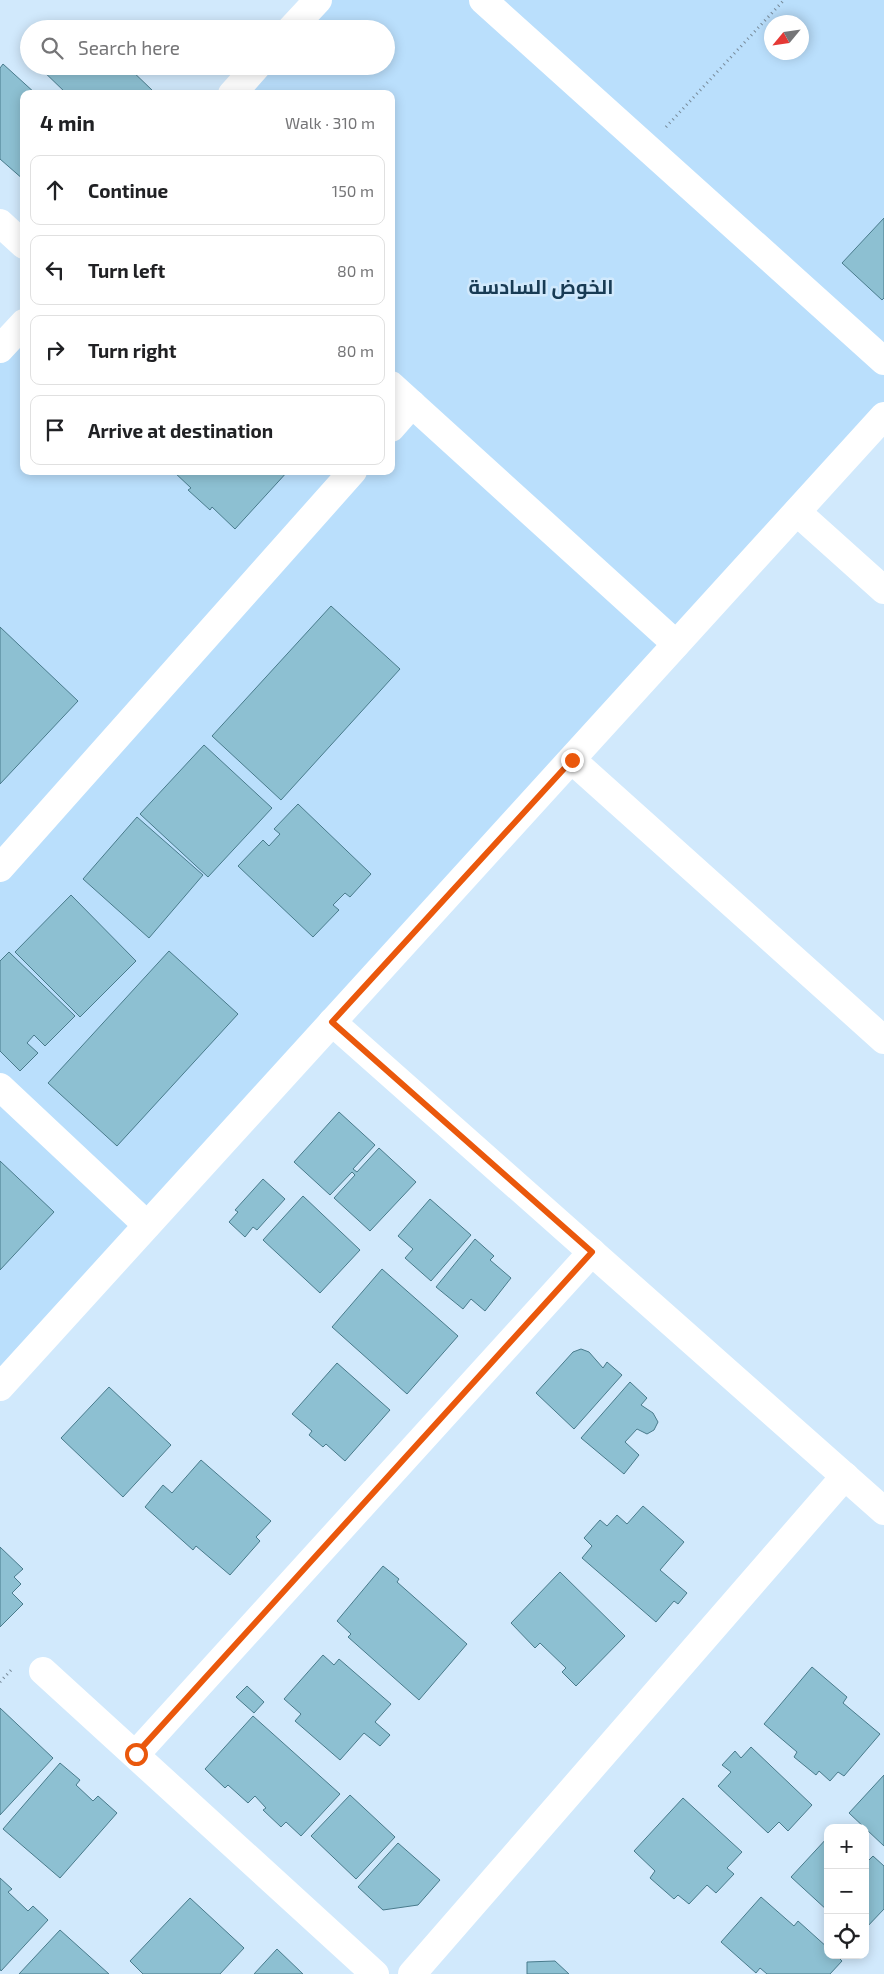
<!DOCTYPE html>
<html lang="en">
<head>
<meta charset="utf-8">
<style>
  :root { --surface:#fff; --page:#f2f2f2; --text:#202124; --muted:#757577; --line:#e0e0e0 }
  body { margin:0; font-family:"Exo 2",Cairo,sans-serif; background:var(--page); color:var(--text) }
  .controls { position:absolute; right:15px; bottom:15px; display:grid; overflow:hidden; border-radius:10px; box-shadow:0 2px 12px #0003 }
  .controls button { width:45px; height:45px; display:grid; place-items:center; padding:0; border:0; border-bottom:1px solid var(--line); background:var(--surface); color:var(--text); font:25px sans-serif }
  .compass { position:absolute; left:764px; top:15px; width:45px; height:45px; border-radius:50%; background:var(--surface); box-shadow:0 2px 12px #0003; rotate:241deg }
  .stop { position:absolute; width:15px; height:15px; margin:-11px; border:4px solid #ea580c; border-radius:50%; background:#fff }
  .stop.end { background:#ea580c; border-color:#fff; box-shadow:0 1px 5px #0008 }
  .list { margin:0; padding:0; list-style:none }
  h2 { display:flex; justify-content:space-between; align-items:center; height:65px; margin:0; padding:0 20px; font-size:21px }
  h2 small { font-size:16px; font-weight:400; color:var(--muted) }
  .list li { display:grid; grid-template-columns:32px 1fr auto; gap:15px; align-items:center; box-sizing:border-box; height:70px; margin:0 10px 10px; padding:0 10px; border:1px solid var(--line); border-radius:10px }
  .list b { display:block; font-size:19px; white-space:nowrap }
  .list em { font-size:16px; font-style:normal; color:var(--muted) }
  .icon { flex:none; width:28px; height:28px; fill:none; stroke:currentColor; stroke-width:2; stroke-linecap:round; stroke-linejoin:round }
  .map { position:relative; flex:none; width:884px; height:1974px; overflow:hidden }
  .search { position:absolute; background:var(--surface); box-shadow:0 2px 12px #0003; left:20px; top:20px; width:375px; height:55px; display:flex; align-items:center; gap:12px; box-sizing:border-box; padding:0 18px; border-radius:28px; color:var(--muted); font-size:19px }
  .panel { position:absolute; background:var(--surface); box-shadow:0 2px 12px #0003; left:20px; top:90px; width:375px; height:385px; border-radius:10px }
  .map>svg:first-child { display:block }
  .built { fill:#badffc; fill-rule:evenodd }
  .building { fill:#8dc0d2; stroke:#497b8c }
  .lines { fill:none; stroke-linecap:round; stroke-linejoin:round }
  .path { stroke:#778a99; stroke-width:3; stroke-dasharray:1 4; stroke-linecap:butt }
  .minor { stroke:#fff; stroke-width:28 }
  .route { stroke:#ea580c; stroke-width:6 }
  .labels { text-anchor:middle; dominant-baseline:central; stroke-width:5; stroke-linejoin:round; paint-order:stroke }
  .neighbourhood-label { font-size:20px; font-weight:bold; fill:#183b54; stroke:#d1e9fc }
</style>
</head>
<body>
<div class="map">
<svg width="884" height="1974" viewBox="0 0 884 1974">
  <rect width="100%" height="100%" fill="#d1e9fc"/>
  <path class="built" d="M318,0h566v416l-884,971v-1038l24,-26v148h367v-377h-158l25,-28h128v-37h-94zM772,22h30v30h-30z"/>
  <g class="building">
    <path d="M80,21l8,8h-15z"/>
    <path d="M3,64l33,30h-12v86l-24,-21v-91z"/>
    <path d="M38,66h89l26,25 -2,3h-84z"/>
    <path d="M884,218v80l-2,2 -40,-37z"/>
    <path d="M173,471h115l-53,58 -23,-22 -2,3 -22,-20 3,-2z"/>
    <path d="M331,606l69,63 -119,131 -69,-64z"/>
    <path d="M0,627l78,74 -78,83z"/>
    <path d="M204,745l68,63 -64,69 -68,-63z"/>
    <path d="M298,804l73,70 -21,23 -5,-4 -12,12 6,5 -26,27 -75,-71 25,-26 6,6 11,-12 -6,-5z"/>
    <path d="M137,817l66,58 -54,63 -66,-59z"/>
    <path d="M71,895l65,66 -56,56 -65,-65z"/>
    <path d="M169,951l69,63 -121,132 -69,-63z"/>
    <path d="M9,952l66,64 -30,30 -11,-11 -7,8 11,10 -18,18 -20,-20v-90z"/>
    <path d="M339,1112l36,33 -22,24 4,3 22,-24 37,34 -46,49 -36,-33 21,-23 -3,-3 -22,23 -36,-33z"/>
    <path d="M0,1161l54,51 -54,58z"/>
    <path d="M263,1179l22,20 -28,31 -4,-3 -8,10 -16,-15 9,-10 -3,-2z"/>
    <path d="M303,1196l57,54 -40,43 -57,-53z"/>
    <path d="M430,1199l41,36 -40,46 -26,-23 8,-9 -15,-13z"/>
    <path d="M475,1239l19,17 -4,4 21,18 -26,33 -14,-12 -8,10 -27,-22z"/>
    <path d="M382,1269l76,67 -51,58 -75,-67z"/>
    <path d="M581,1349l8,3 14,16 4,-6 15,13 -48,54 -38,-36 37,-41z"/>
    <path d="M337,1363l53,47 -45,51 -19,-17 -3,3 -14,-12 3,-4 -20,-17z"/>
    <path d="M630,1382l17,16 -6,7 12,8 5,9 -4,8 -7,4 -10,-5 -12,13 14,13 -15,19 -43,-36z"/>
    <path d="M109,1387l62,58 -48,52 -62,-59z"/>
    <path d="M201,1460l70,61 -15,16 4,4 -30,34 -34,-29 -3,4 -48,-43 18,-22 9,8z"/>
    <path d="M643,1506l41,36 -24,28 27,23 -9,11 -4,-3 -18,21 -74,-64 10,-12 -8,-8 16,-18 7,6 10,-11 10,9z"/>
    <path d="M0,1547l23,22 -9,8 7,7 -9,9 11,11 -23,23z"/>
    <path d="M383,1566l16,13 -2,3 70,62 -48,56 -71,-63 3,-3 -14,-13z"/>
    <path d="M560,1572l65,64 -49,50 -14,-14 4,-4 -26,-25 -5,5 -24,-25z"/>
    <path d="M323,1655l11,10 5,-6 52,45 -16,18 15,13 -10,11 -16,-13 -24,27 -45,-39 6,-7 -17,-15z"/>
    <path d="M812,1667l35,30 -4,6 37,31 -36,42 -6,-4 -8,9 -11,-10 -3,4 -22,-18 3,-5 -33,-28z"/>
    <path d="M247,1686l17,16 -10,11 -18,-16z"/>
    <path d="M0,1708l53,50 -53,57z"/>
    <path d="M253,1716l87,78 -39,42 -15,-14 -5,5 -18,-17 3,-2 -11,-12 -7,7 -20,-18 -3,3 -20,-19z"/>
    <path d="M751,1747l61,58 -24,26 -9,-9 -11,11 -50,-47 13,-14 -9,-7 13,-14 6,7z"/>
    <path d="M60,1763l20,17 -4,5 17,16 5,-5 19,17 -57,65 -57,-49z"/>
    <path d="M884,1775v71l-35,-33z"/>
    <path d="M350,1795l45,42 -39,42 -45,-43z"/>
    <path d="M683,1798l59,54 -15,16 7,6 -18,19 -9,-8 -18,19 -11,-9 -4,4 -24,-21 5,-7 -21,-20z"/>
    <path d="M828,1837v74l-37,-34z"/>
    <path d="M398,1843l42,37 -22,25 -35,5 -25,-23z"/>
    <path d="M873,1856l11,10v43l-19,20v-69l2,2z"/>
    <path d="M0,1878l12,11 -4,3 20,19 5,-5 15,14 -47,51 -1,-2z"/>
    <path d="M761,1897l33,29 4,-5 30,27v7h8l6,6 -12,13h-63l-7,-6 -4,5 -35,-31z"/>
    <path d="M190,1898l54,50 -24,26h-77l-13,-13z"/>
    <path d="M60,1930l49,44h-90z"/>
    <path d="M277,1949l26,25h-49z"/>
    <path d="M555,1961l14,13h-42v-12z"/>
  </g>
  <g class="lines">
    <g class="path">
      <path d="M666,127l118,-127"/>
      <path d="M0,1682l13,-14"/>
    </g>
    <g class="minor">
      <path d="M483,0l401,361"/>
      <path d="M291,29l27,-29"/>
      <path d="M232,94l25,-28"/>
      <path d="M0,223l24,22"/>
      <path d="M0,349l24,-26"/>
      <path d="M391,385l285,259"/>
      <path d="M391,428l21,-24"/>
      <path d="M797,512l87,78"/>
      <path d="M572,760l312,280"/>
      <path d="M0,868l353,-397"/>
      <path d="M332,1022l552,489"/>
      <path d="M0,1087l147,138"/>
      <path d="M0,1387l884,-971"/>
      <path d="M43,1671l332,303"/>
      <path d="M136,1754l456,-502"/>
      <path d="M412,1974l433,-498"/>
    </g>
  </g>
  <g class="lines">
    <path class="route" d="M136,1754l456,-502 -260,-230 240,-262"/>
  </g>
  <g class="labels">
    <g class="neighbourhood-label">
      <text x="541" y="286">الخوض السادسة</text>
    </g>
  </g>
</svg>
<div class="controls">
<button>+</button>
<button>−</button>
<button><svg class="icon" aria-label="locate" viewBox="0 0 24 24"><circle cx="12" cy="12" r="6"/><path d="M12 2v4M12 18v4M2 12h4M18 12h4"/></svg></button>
</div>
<svg class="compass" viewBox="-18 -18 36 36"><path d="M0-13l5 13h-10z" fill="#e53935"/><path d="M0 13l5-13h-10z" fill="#757577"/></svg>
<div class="stop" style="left:136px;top:1754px"></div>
<div class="stop end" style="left:572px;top:760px"></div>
<div class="search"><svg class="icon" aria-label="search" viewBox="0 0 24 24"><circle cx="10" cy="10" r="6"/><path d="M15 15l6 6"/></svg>Search here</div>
<section class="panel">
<h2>4 min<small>Walk · 310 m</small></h2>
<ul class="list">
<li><svg class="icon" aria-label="ahead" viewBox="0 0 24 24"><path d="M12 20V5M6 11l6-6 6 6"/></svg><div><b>Continue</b></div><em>150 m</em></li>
<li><svg class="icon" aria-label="left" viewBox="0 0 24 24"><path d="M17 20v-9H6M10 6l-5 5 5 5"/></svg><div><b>Turn left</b></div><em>80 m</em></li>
<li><svg class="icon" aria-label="right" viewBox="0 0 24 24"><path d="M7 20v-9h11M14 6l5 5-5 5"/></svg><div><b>Turn right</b></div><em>80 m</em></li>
<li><svg class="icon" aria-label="arrive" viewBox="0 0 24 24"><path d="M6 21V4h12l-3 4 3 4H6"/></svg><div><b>Arrive at destination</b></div></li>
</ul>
</section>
</div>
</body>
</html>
